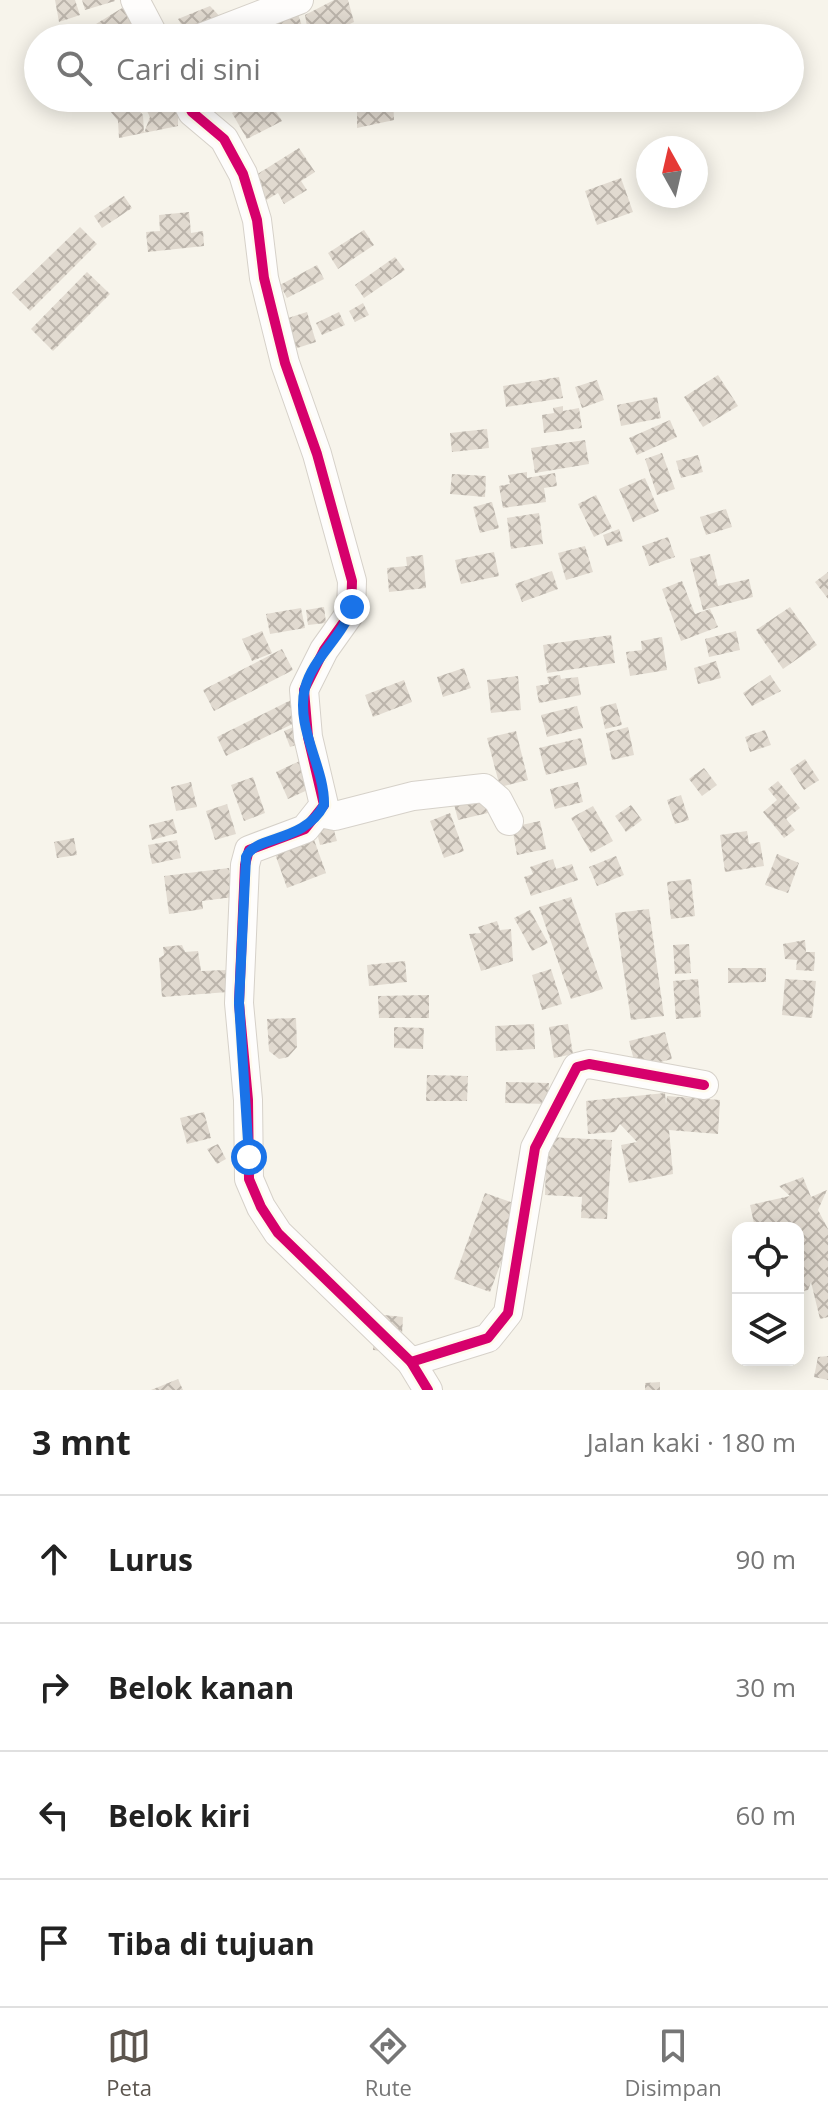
<!DOCTYPE html>
<html lang="id">
<head>
<meta charset="utf-8">
<style>
  :root { --surface:#fff; --page:#f2f2f2; --text:#222; --muted:#767676; --line:#e0e0e0; --accent:#5c554e }
  body { margin:0; font-family:"Open Sans",sans-serif; background:var(--page); color:var(--text) }
  .controls { position:absolute; right:24px; bottom:24px; display:grid; overflow:hidden; border-radius:16px; box-shadow:0 4px 20px #0003 }
  .controls button { width:72px; height:72px; display:grid; place-items:center; padding:0; border:0; border-bottom:2px solid var(--line); background:var(--surface); color:var(--text); font:40px sans-serif }
  .compass { position:absolute; left:636px; top:136px; width:72px; height:72px; border-radius:50%; background:var(--surface); box-shadow:0 4px 20px #0003; rotate:352deg }
  .stop { position:absolute; width:24px; height:24px; margin:-18px; border:6px solid #1a73e8; border-radius:50%; background:#fff }
  .stop.end { background:#1a73e8; border-color:#fff; box-shadow:0 2px 8px #0008 }
  .list { margin:0; padding:0; list-style:none }
  h2 { display:flex; justify-content:space-between; align-items:center; height:104px; margin:0; padding:0 32px; font-size:34px }
  h2 small { font-size:26px; font-weight:400; color:var(--muted) }
  .list li { display:grid; grid-template-columns:52px 1fr auto; gap:24px; align-items:center; box-sizing:border-box; height:128px; padding:0 32px; border-top:2px solid var(--line) }
  .list b { display:block; font-size:30px; white-space:nowrap }
  .list em { font-size:26px; font-style:normal; color:var(--muted) }
  .icon { flex:none; width:44px; height:44px; fill:none; stroke:currentColor; stroke-width:2; stroke-linecap:round; stroke-linejoin:round }
  .map { position:relative; flex:none; width:828px; height:1390px; overflow:hidden }
  .search { position:absolute; background:var(--surface); box-shadow:0 4px 20px #0003; left:24px; right:24px; top:24px; height:88px; display:flex; align-items:center; gap:20px; box-sizing:border-box; padding:0 28px; border-radius:44px; color:var(--muted); font-size:30px }
  .sheet { height:616px; background:var(--surface) }
  nav { display:flex; justify-content:space-around; align-items:center; box-sizing:border-box; height:112px; border-top:2px solid var(--line); background:var(--surface); font-size:22px; color:var(--muted) }
  nav a { display:grid; justify-items:center; gap:4px }
  nav .on { color:var(--accent) }
  .map>svg:first-child { display:block }
  .building { fill:url(#building-cross-hatch) }
  .lines { fill:none; stroke-linecap:round; stroke-linejoin:round }
  .minor-casing { stroke:#d6d1c9; stroke-width:30 }
  .minor { stroke:#fefdfc; stroke-width:28 }
  .cycleway-casing { stroke:#fefaec; stroke-width:15 }
  .cycleway { stroke:#d6006c; stroke-width:10 }
  .route { stroke:#1a73e8; stroke-width:10 }
</style>
</head>
<body>
<div class="map">
<svg width="828" height="1390" viewBox="0 0 828 1390">
  <defs>
    <pattern id="building-cross-hatch" width="8" height="8" patternUnits="userSpaceOnUse" patternTransform="scale(2)"><rect width="8" height="8" fill="#e1dad0"/><path d="M0 0l8 8M0 8l8-8" fill="none" stroke="#bbb4ab"/></pattern>
  </defs>
  <rect width="100%" height="100%" fill="#f7f4eb"/>
  <g class="building">
    <path d="M55,0h20l5,15 -21,7z"/>
    <path d="M82,0h33v1l-30,9z"/>
    <path d="M334,0h14l6,22 -34,16h-11l-4,-23z"/>
    <path d="M127,5l11,27 -11,6h-27l-4,-14z"/>
    <path d="M210,6l14,15 -35,16 -11,-18z"/>
    <path d="M296,8l7,21 -15,9h-9l-7,-15z"/>
    <path d="M92,26l2,12h-20l-1,-4z"/>
    <path d="M158,98h8l12,10v18l-59,12 -1,-17 -11,-14 23,-7 13,15 1,18 6,-16 -7,-14z"/>
    <path d="M257,98h10l15,23 -35,18 -15,-26z"/>
    <path d="M393,98l1,22 -37,8v-20z"/>
    <path d="M299,148l16,24 -14,9 6,9 -23,14 -6,-11 -13,8 -14,-23z"/>
    <path d="M621,178l12,34 -36,13 -12,-34z"/>
    <path d="M124,196l8,12 -30,20 -8,-12z"/>
    <path d="M189,212l2,21 12,-2 1,15 -56,6 -2,-20 14,-1 -1,-16z"/>
    <path d="M80,227l17,17 -67,67 -18,-18z"/>
    <path d="M364,230l10,15 -36,24 -10,-16z"/>
    <path d="M395,257l10,13 -41,28 -9,-13z"/>
    <path d="M317,265l7,14 -37,19 -7,-13z"/>
    <path d="M87,272l23,22 -57,57 -22,-22z"/>
    <path d="M363,303l6,12 -14,7 -6,-11z"/>
    <path d="M307,312l9,30 -22,7 -9,-30z"/>
    <path d="M339,312l6,13 -23,10 -6,-12z"/>
    <path d="M718,375l20,31 -35,21 -19,-30z"/>
    <path d="M559,377l4,21 -57,9 -3,-21z"/>
    <path d="M597,380l7,20 -22,8 -7,-21z"/>
    <path d="M657,397l4,21 -40,8 -4,-21z"/>
    <path d="M563,406v5l16,-3 3,20 -38,5 -2,-18 12,-2 -1,-5z"/>
    <path d="M670,420l7,17 -40,18 -8,-17z"/>
    <path d="M487,429l2,19 -37,4 -2,-19z"/>
    <path d="M585,440l4,24 -54,9 -4,-25z"/>
    <path d="M662,453l13,36 -18,6 -12,-36z"/>
    <path d="M698,455l5,17 -22,6 -5,-17z"/>
    <path d="M527,472v6l28,-5 2,13 -13,2 2,14 -43,6 -4,-22 11,-2 -2,-9z"/>
    <path d="M452,474l34,2 -1,21 -35,-3z"/>
    <path d="M645,478l14,33 -26,11 -14,-33z"/>
    <path d="M596,495l16,33 -18,9 -16,-33z"/>
    <path d="M492,502l7,26 -19,5 -7,-26z"/>
    <path d="M726,509l6,18 -26,8 -6,-18z"/>
    <path d="M539,513l4,31 -32,5 -4,-31z"/>
    <path d="M619,529l4,12 -16,5 -4,-11z"/>
    <path d="M668,537l7,20 -26,9 -7,-20z"/>
    <path d="M585,546l8,26 -27,8 -8,-27z"/>
    <path d="M494,552l5,24 -38,8 -6,-24z"/>
    <path d="M710,554l8,32 31,-7 4,18 -50,13 -13,-51z"/>
    <path d="M423,555l3,33 -37,4 -2,-24 20,-2 -1,-9z"/>
    <path d="M552,571l6,18 -36,13 -7,-18z"/>
    <path d="M828,572v27l-13,-17z"/>
    <path d="M682,581l13,33 15,-5 8,18 -37,14 -19,-52z"/>
    <path d="M324,607l2,16 -18,2 -2,-15z"/>
    <path d="M790,607l27,38 -34,24 -27,-39z"/>
    <path d="M301,608l4,20 -35,6 -4,-20z"/>
    <path d="M262,631l10,22 -20,8 -10,-22z"/>
    <path d="M736,631l4,19 -31,7 -4,-18z"/>
    <path d="M611,635l4,28 -68,10 -4,-28z"/>
    <path d="M662,637l5,33 -37,6 -4,-24 16,-2 -1,-9z"/>
    <path d="M282,649l11,21 -79,41 -11,-21z"/>
    <path d="M716,661l5,17 -23,6 -4,-16z"/>
    <path d="M464,668l7,20 -28,9 -6,-20z"/>
    <path d="M560,675l1,4 17,-2 3,18 -42,8 -3,-17 13,-2 -2,-7z"/>
    <path d="M770,675l11,16 -29,15 -9,-13z"/>
    <path d="M518,676l3,34 -30,3 -4,-33z"/>
    <path d="M404,680l8,22 -39,15 -8,-22z"/>
    <path d="M293,699l10,20 -77,37 -9,-19z"/>
    <path d="M616,703l6,22 -17,4 -5,-22z"/>
    <path d="M577,706l6,22 -36,9 -6,-22z"/>
    <path d="M301,724l6,17 -17,6 -6,-16z"/>
    <path d="M628,727l6,28 -22,5 -6,-27z"/>
    <path d="M765,730l6,15 -21,7 -5,-15z"/>
    <path d="M516,731l12,49 -28,7 -13,-49z"/>
    <path d="M581,738l6,27 -41,10 -7,-27z"/>
    <path d="M805,759l14,21 -15,10 -14,-21z"/>
    <path d="M302,760l12,27 -26,12 -12,-27z"/>
    <path d="M704,768l13,17 -15,11 -13,-17z"/>
    <path d="M253,777l12,36 -21,8 -13,-36z"/>
    <path d="M778,781l22,27 -14,11 9,11 -11,8 -21,-26 14,-12 -9,-11z"/>
    <path d="M191,782l6,25 -21,4 -5,-24z"/>
    <path d="M578,782l5,20 -28,7 -5,-20z"/>
    <path d="M483,793l5,20 -30,7 -5,-20z"/>
    <path d="M681,795l8,25 -14,4 -8,-24z"/>
    <path d="M227,804l9,30 -21,6 -9,-29z"/>
    <path d="M631,805l11,15 -16,12 -11,-16z"/>
    <path d="M593,806l20,35 -22,12 -20,-35z"/>
    <path d="M450,813l14,38 -20,7 -14,-37z"/>
    <path d="M173,819l4,14 -25,7 -3,-15z"/>
    <path d="M331,820l6,21 -17,4 -5,-21z"/>
    <path d="M540,821l6,28 -29,6 -5,-28z"/>
    <path d="M747,831l2,13 11,-2 4,24 -39,6 -5,-37z"/>
    <path d="M313,837l13,36 -39,15 -13,-37z"/>
    <path d="M74,838l3,17 -20,3 -3,-16z"/>
    <path d="M177,840l4,18 -29,6 -4,-19z"/>
    <path d="M777,854l22,9 -11,30 -23,-8z"/>
    <path d="M616,856l8,19 -27,11 -8,-19z"/>
    <path d="M553,859l3,10 16,-5 6,16 -47,16 -7,-19 9,-3 -3,-7z"/>
    <path d="M229,868l4,29 -31,4 1,8 -34,5 -5,-38z"/>
    <path d="M691,879l4,37 -24,3 -4,-37z"/>
    <path d="M571,897l32,92 -32,10 -32,-92z"/>
    <path d="M649,909l15,107 -33,4 -16,-107z"/>
    <path d="M530,910l18,33 -16,8 -18,-33z"/>
    <path d="M497,921l3,9 11,-1 2,32 -32,10 -12,-37 12,-1 -3,-6z"/>
    <path d="M805,940l1,12h9l-1,19 -18,-1 1,-10 -12,-1 -2,-15z"/>
    <path d="M689,944l2,29 -16,1 -2,-29z"/>
    <path d="M182,945l3,7 13,-1 3,20 25,-1 2,22 -66,5 -3,-39 5,-3 -1,-8z"/>
    <path d="M405,961l2,21 -38,4 -2,-21z"/>
    <path d="M728,968h38v14l-38,1z"/>
    <path d="M551,969l11,35 -20,6 -10,-35z"/>
    <path d="M698,979l3,38 -25,2 -3,-38z"/>
    <path d="M785,979l31,2 -4,37 -30,-3z"/>
    <path d="M429,995v23h-50l-1,-22z"/>
    <path d="M296,1018l1,29 -9,10 -9,2 -10,-8 -2,-32z"/>
    <path d="M534,1024l1,25 -39,2 -1,-25z"/>
    <path d="M568,1024l5,30 -19,4 -5,-31z"/>
    <path d="M394,1027l30,1 -1,21 -29,-1z"/>
    <path d="M665,1032l7,27 -36,9 -7,-27z"/>
    <path d="M427,1075l41,1 -1,25h-41z"/>
    <path d="M506,1082l43,1 -1,21 -43,-1z"/>
    <path d="M665,1093l1,11 1,-8 53,4 -2,34 -49,-4 4,44 -44,9 -8,-38 16,-3 -17,-18 -5,8 -27,2 -2,-33z"/>
    <path d="M204,1112l7,26 -24,6 -7,-26z"/>
    <path d="M547,1137l65,3 -5,79 -26,-1 1,-21 -37,-2z"/>
    <path d="M218,1144l8,15 -9,5 -10,-15z"/>
    <path d="M803,1177l8,20 16,-7 -9,20 10,19v88l-8,2 -9,-37 -3,8 -10,2v-64h-43l-5,-23 40,-9 -11,-10z"/>
    <path d="M485,1193l37,13 -32,86 -36,-13z"/>
    <path d="M375,1314l28,3 -2,35 -28,-2z"/>
    <path d="M828,1356v24l-14,-3 4,-20z"/>
    <path d="M178,1379l5,11h-32z"/>
    <path d="M660,1382v8h-15v-7z"/>
  </g>
  <g class="lines">
    <defs>
      <g id="minor">
        <path d="M135,0l20,38"/>
        <path d="M200,38l99,-38"/>
        <path d="M185,98l7,14 32,27 19,35 14,46 7,58 21,85 32,91 35,127 -1,31 -27,38 -20,40 4,47 16,68 -19,24 -56,21 -4,15 -6,138 9,97 1,79 12,28 17,26 133,129 17,28"/>
        <path d="M320,813l15,3 78,-20 71,-8 14,12 11,21"/>
        <path d="M411,1362l77,-24 20,-25 27,-165 42,-81 12,-3 115,21"/>
      </g>
    </defs>
    <use href="#minor" class="minor-casing"/>
    <use href="#minor" class="minor"/>
    <defs>
      <g id="cycleway">
        <path d="M185,98l7,14 32,27 19,35 14,46 7,58 21,85 32,91 35,127 -1,31 -27,38 -20,40 4,47 16,68 -19,24 -56,21 -4,15 -6,138 9,97 1,79 12,28 17,26 133,129 17,28"/>
        <path d="M411,1362l77,-24 20,-25 27,-165 42,-81 12,-3 115,21"/>
      </g>
    </defs>
    <use href="#cycleway" class="cycleway-casing"/>
    <use href="#cycleway" class="cycleway"/>
  </g>
  <g class="lines">
    <path class="route" d="M249,1157l-10,-154 7,-146c9,-22 58,-14 78,-52 1,-38 -29,-77 -19,-117 8,-31 38,-51 47,-81"/>
  </g>
</svg>
<div class="controls">
<button><svg class="icon" aria-label="locate" viewBox="0 0 24 24"><circle cx="12" cy="12" r="6"/><path d="M12 2v4M12 18v4M2 12h4M18 12h4"/></svg></button>
<button><svg class="icon" aria-label="layers" viewBox="0 0 24 24"><path d="M12 4l9 5-9 5-9-5zM3 14l9 5 9-5"/></svg></button>
</div>
<svg class="compass" viewBox="-18 -18 36 36"><path d="M0-13l5 13h-10z" fill="#e53935"/><path d="M0 13l5-13h-10z" fill="#767676"/></svg>
<div class="stop" style="left:249px;top:1157px"></div>
<div class="stop end" style="left:352px;top:607px"></div>
<div class="search"><svg class="icon" aria-label="search" viewBox="0 0 24 24"><circle cx="10" cy="10" r="6"/><path d="M15 15l6 6"/></svg>Cari di sini</div>
</div>
<section class="sheet">
<h2>3 mnt<small>Jalan kaki · 180 m</small></h2>
<ul class="list">
<li><svg class="icon" aria-label="ahead" viewBox="0 0 24 24"><path d="M12 20V5M6 11l6-6 6 6"/></svg><div><b>Lurus</b></div><em>90 m</em></li>
<li><svg class="icon" aria-label="right" viewBox="0 0 24 24"><path d="M7 20v-9h11M14 6l5 5-5 5"/></svg><div><b>Belok kanan</b></div><em>30 m</em></li>
<li><svg class="icon" aria-label="left" viewBox="0 0 24 24"><path d="M17 20v-9H6M10 6l-5 5 5 5"/></svg><div><b>Belok kiri</b></div><em>60 m</em></li>
<li><svg class="icon" aria-label="arrive" viewBox="0 0 24 24"><path d="M6 21V4h12l-3 4 3 4H6"/></svg><div><b>Tiba di tujuan</b></div></li>
</ul>
</section>
<nav>
<a class="on"><svg class="icon" aria-label="map" viewBox="0 0 24 24"><path d="M3 6l6-2 6 2 6-2v14l-6 2-6-2-6 2zM9 4v14M15 6v14"/></svg>Peta</a>
<a><svg class="icon" aria-label="directions" viewBox="0 0 24 24"><path d="M12 3l9 9-9 9-9-9zM9 14v-3h6M13 9l2 2-2 2"/></svg>Rute</a>
<a><svg class="icon" aria-label="saved" viewBox="0 0 24 24"><path d="M7 4h10v16l-5-4-5 4z"/></svg>Disimpan</a>
</nav>
</body>
</html>
